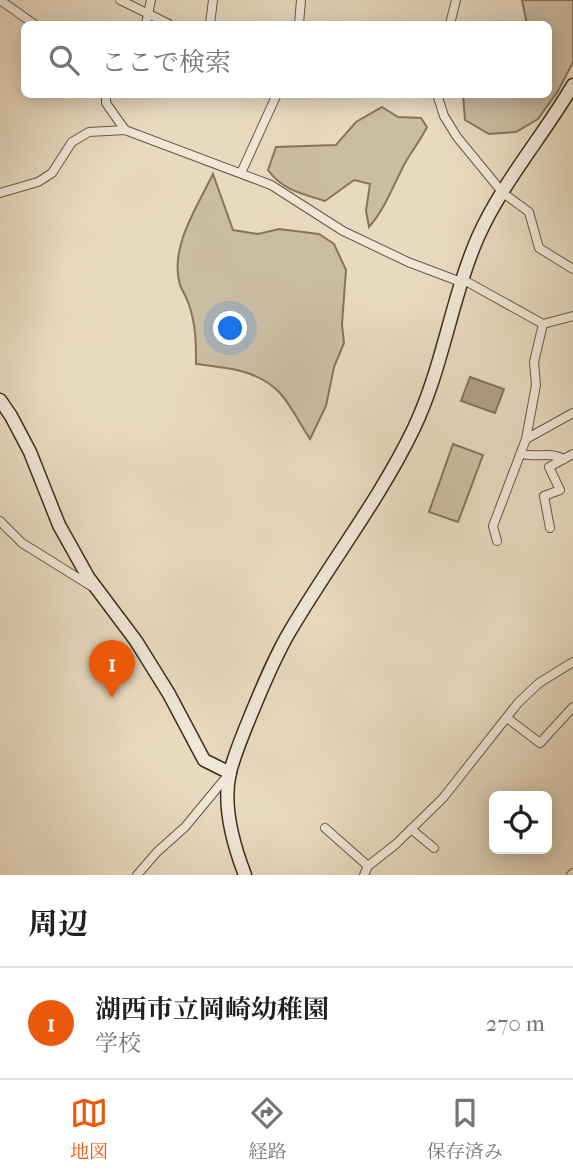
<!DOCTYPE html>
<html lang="ja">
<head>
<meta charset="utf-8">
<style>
  :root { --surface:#fff; --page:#f6f6f6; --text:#202124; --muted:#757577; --line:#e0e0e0; --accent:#ea580c }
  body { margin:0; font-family:"IM FELL French Canon","Noto Serif JP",serif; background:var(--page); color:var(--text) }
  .controls { position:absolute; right:21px; bottom:21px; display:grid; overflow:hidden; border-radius:10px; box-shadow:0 4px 18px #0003 }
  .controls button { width:63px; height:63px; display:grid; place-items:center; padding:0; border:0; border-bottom:2px solid var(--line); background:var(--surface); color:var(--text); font:35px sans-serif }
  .you { position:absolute; left:231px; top:329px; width:24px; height:24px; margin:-18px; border:5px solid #fff; border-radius:50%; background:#1a73e8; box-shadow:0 0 0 10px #1a73e833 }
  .badge { display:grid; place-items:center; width:46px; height:46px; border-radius:50%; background:var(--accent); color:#fff; font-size:23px; font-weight:700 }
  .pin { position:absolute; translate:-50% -58px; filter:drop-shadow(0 2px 4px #0008) }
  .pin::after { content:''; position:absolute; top:37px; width:24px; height:21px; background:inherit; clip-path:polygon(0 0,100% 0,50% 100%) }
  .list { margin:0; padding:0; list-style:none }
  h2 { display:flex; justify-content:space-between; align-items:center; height:91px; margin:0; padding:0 28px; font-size:30px }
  h2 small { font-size:23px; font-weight:400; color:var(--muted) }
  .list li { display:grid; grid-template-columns:46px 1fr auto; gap:21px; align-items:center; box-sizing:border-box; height:112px; padding:0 28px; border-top:2px solid var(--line) }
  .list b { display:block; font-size:26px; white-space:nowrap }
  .list p { margin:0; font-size:23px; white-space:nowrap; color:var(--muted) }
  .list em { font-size:23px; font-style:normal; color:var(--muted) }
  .icon { flex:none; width:38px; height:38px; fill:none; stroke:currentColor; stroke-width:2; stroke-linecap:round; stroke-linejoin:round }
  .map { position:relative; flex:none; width:573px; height:875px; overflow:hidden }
  .search { position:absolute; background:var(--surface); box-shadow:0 4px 18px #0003; left:21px; right:21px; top:21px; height:77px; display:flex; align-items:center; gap:18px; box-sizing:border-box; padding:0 24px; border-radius:10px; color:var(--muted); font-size:26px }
  .sheet { height:203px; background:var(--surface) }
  nav { display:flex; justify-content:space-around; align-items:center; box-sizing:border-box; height:98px; border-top:2px solid var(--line); background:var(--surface); font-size:19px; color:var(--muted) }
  nav a { display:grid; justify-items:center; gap:4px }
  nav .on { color:var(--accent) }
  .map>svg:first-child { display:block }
  .green { fill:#cbbda4; stroke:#85755d; stroke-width:2 }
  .water { fill:#af9f87; stroke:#82715a; stroke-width:2 }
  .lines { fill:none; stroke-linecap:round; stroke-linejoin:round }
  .street-casing { stroke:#695841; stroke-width:10 }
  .secondary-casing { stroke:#3f2d16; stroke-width:15 }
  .street { stroke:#f0e7d7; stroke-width:8 }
  .secondary { stroke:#f0e7d7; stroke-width:12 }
</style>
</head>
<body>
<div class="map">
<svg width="573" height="875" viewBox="0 0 573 875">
  <rect width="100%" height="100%" fill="#e8dac1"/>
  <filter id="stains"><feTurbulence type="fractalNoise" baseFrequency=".00286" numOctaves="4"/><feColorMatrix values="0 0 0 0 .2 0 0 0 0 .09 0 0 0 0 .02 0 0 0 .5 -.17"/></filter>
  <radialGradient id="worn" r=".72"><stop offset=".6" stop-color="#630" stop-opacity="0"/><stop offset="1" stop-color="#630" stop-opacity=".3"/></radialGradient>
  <g class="green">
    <path d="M522,0h51v62l-15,29 -20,28 -22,13 -27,2 -24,-14 -2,-25 24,2 2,-3h59v-70h-21z"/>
    <path d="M382,107l16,10 23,1 6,9c-7,14 -16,25 -23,38 -11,21 -19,44 -35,62l-3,-16 4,-27 -16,-4 -29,21c-22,-7 -43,-11 -57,-31l8,-23 60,-2 20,-23z"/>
    <path d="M213,174l20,56 25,4 21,-5 40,5 15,10 12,26 -4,54 2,19 -10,24 -8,39 -16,33c-10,-15 -19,-34 -31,-47 -23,-23 -53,-24 -83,-28 0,-21 0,-39 -7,-59 -2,-7 -6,-13 -9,-20 -11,-37 17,-78 33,-111z"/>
    <path d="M453,444l30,11 -25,67 -29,-10z"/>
  </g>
  <path class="water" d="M470,377l34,12 -9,24 -34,-12z"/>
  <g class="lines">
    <defs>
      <g id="street">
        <path d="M0,0l34,24"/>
        <path d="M120,0l49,24"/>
        <path d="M146,24l5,-24"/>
        <path d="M210,24l3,-24"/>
        <path d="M299,24l2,-24"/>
        <path d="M450,24l6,-24"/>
        <path d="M106,94v9l19,27"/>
        <path d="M437,94l7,22 13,21 46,56 26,19 10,36 34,21"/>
        <path d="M241,173l36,-79"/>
        <path d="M0,193l38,-11 14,-9 20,-31 17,-10 36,-2 146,55 72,46 65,31 53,20"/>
        <path d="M462,279l81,45 -9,38 2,23 -10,54"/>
        <path d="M543,324l30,-8"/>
        <path d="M521,454c15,4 28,-3 43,5"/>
        <path d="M0,521l22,22 69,43"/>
        <path d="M550,528l-6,-32 16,-6 -11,-23 24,-13"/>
        <path d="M497,541l-4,-15 33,-87 47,-26"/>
        <path d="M507,718l33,25 33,-36"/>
        <path d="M325,828l43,38"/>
        <path d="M411,829l23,19"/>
        <path d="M137,875l20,-23 28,-25 43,-52"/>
        <path d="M364,875l4,-9 28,-22 47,-46 75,-95 21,-20 34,-21"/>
        <path d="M571,875l2,-2"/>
      </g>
      <g id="secondary">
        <path d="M0,400l11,16 19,36 29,73 29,52 48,64 33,53 35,66 26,13"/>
        <path d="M245,875c-12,-31 -23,-70 -15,-103 5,-19 13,-38 20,-55 12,-29 24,-59 40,-86 40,-68 90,-132 124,-203 29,-61 37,-129 64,-191 24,-54 65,-101 95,-152"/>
      </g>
    </defs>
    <use href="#street" class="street-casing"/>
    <use href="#secondary" class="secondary-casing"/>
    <use href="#street" class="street"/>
    <use href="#secondary" class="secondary"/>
  </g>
  <rect width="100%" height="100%" filter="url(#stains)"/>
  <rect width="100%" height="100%" fill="url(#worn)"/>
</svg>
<div class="controls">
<button><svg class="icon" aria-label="locate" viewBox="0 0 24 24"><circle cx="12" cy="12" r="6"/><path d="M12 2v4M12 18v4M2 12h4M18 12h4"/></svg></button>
</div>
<div class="you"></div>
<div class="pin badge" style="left:112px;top:698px">1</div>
<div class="search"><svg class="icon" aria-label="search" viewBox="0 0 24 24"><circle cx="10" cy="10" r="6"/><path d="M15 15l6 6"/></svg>ここで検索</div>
</div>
<section class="sheet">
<h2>周辺<small></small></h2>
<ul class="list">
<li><span class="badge">1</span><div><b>湖西市立岡崎幼稚園</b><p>学校</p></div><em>270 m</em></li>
</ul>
</section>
<nav>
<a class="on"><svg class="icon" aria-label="map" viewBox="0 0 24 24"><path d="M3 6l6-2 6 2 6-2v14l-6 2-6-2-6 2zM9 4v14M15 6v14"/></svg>地図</a>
<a><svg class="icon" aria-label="directions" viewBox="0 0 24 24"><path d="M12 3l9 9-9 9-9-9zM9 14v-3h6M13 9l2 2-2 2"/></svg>経路</a>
<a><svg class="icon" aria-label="saved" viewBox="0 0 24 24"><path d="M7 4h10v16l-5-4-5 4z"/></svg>保存済み</a>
</nav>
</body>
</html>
